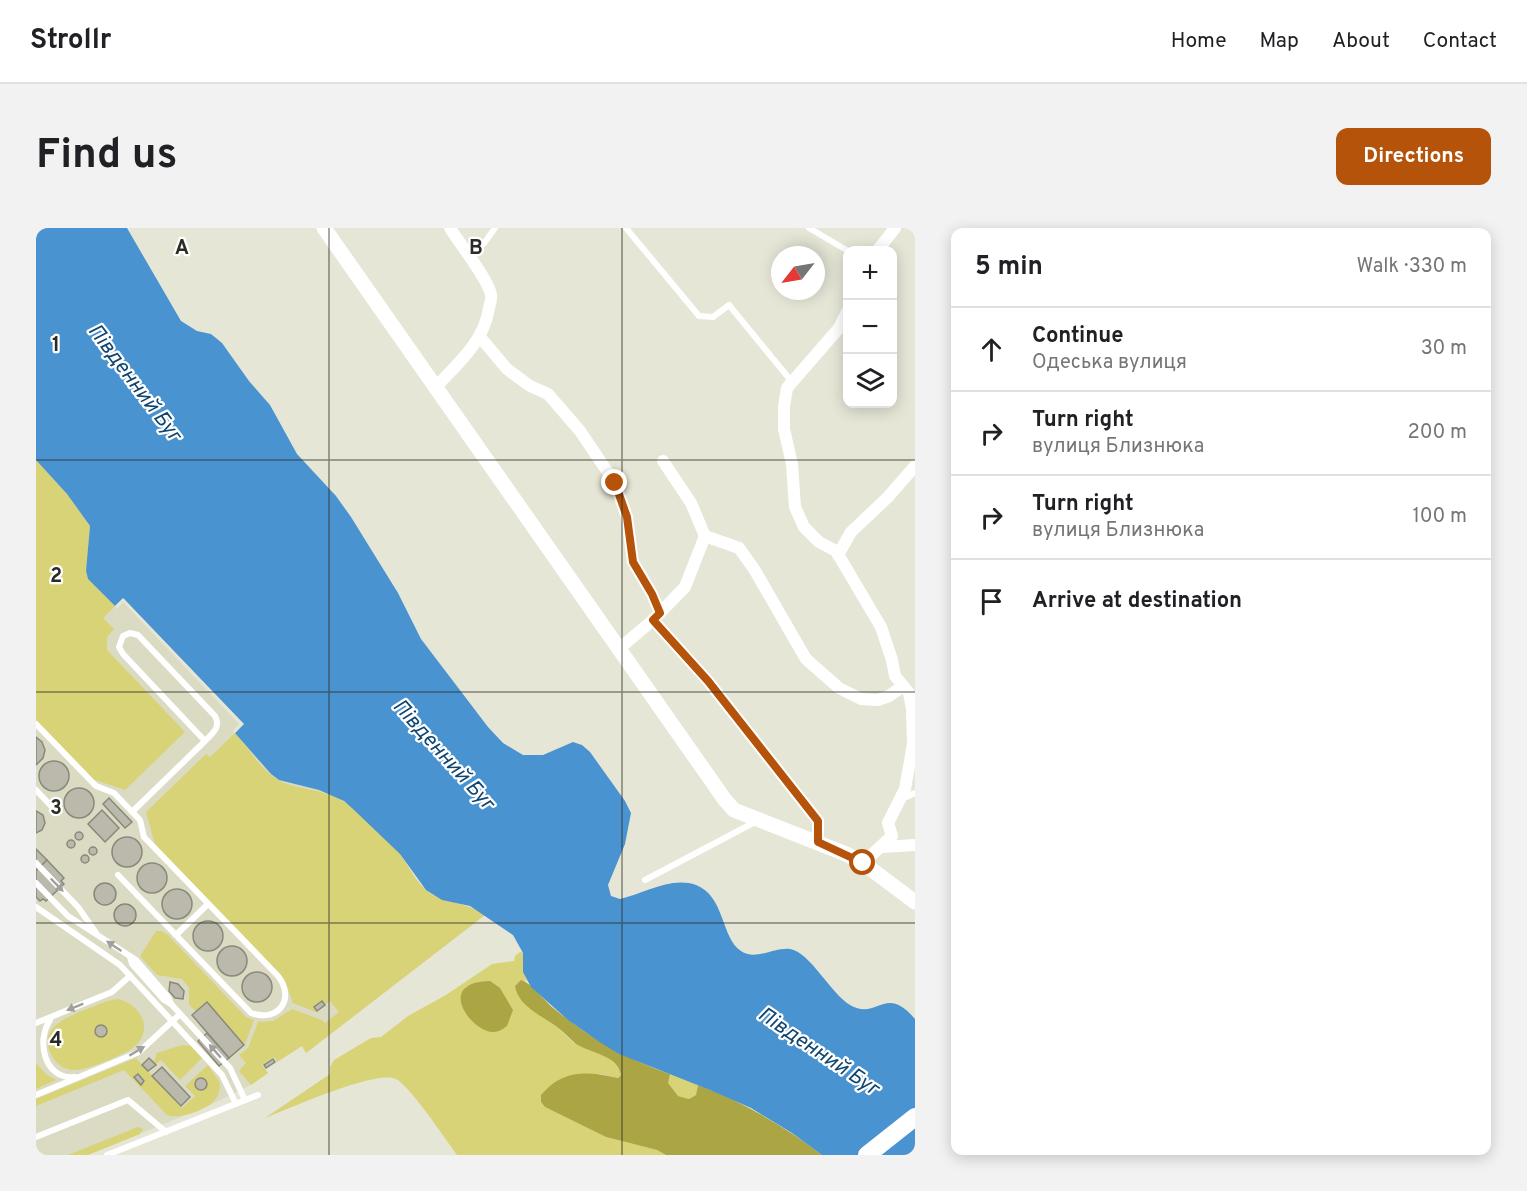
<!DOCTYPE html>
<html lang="en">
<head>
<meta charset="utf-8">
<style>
  :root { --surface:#fff; --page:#f2f2f2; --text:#202124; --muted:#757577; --line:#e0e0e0; --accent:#b45309 }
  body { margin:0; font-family:Overpass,sans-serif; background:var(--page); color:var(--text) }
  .controls { position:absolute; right:18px; top:18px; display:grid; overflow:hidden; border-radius:12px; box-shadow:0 3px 15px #0003 }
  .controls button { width:54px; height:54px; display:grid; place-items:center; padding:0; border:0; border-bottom:2px solid var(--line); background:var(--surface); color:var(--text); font:30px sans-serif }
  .compass { position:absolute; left:735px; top:18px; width:54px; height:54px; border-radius:50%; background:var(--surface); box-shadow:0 3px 15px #0003; rotate:239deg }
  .stop { position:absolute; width:18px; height:18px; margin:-14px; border:4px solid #b45309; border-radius:50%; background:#fff }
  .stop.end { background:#b45309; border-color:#fff; box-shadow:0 2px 6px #0008 }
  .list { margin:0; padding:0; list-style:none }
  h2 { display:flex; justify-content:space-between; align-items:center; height:78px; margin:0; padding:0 24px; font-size:26px }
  h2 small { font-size:20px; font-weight:400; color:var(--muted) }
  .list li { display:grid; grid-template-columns:39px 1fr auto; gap:18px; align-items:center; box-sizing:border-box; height:84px; padding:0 24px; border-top:2px solid var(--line) }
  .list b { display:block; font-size:22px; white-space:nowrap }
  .list p { margin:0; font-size:20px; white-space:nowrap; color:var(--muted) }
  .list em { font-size:20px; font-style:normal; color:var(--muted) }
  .icon { flex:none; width:33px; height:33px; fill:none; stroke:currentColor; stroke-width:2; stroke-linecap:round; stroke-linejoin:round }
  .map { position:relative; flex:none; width:879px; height:927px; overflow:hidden; border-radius:12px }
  header { display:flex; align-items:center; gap:36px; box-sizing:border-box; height:84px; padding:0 30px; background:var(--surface); border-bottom:2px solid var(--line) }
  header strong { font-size:28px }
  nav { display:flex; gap:33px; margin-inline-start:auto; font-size:21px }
  .intro { display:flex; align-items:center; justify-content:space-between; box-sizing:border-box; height:144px; padding:0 36px }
  h1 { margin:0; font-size:42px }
  .button { padding:15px 27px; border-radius:12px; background:var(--accent); color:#fff; font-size:21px; font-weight:700 }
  main { display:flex; gap:36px; padding:0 36px }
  aside { flex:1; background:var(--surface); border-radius:12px; box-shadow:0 3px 15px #0003 }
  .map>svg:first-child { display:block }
  .built { fill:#dbdbc4 }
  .green { fill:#d8d377; fill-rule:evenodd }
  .forest { fill:#aba544 }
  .water { fill:#4a93d1 }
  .pier { fill:#e6e6d7 }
  .building { fill:#bab9ab; stroke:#89897b; stroke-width:1.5 }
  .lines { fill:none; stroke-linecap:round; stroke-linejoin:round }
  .service { stroke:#fff; stroke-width:6 }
  .minor { stroke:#fff; stroke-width:12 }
  .tertiary { stroke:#fff; stroke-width:15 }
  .primary { stroke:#fff; stroke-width:18 }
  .oneway { fill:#a0a09d }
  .route { stroke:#b45309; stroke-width:8 }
  .grid { fill:none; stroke:#2c2c26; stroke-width:1.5; stroke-opacity:0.55 }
  .labels { text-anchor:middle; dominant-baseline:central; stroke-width:4.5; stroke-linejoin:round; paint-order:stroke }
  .water-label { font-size:21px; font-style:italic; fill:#0f456f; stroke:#fff }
  .grid-label { font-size:20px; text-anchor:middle; font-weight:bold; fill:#2c2c26; stroke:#fff; stroke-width:4.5; stroke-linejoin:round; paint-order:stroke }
</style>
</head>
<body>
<header>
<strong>Strollr</strong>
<nav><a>Home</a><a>Map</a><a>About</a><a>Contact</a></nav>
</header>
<div class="intro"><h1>Find us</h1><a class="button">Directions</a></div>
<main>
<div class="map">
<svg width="879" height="927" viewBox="0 0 879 927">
  <rect width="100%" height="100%" fill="#e6e6d7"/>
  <path class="built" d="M31,266l56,104 196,192 34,18 34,32 34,45 64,30 -179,138 -4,-7 -25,16 -3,-5 -12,8 6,8 -17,12 -41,20 -122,50h-52v-600z"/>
  <g class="green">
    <path d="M0,232l31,34 23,32 -4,45 2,8 27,27 -12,12 11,11 -7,8v13l78,82 -60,58 -33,-11 -56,-58z"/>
    <path d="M199,505c13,14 26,37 43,47 18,10 44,8 65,21 19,12 43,36 57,53 9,12 15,27 27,37 19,14 38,10 58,24l-179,138 -4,-7 -25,16 -3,-5 -12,8 6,8 -17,12 -12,-14 7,-8 -7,-8 9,-7 10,-26 15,-1 19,-12 30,11 3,3 14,-11 -9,-11 -14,11 -23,-9 -8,-22 -130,-136 -9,-33 60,-58 4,3z"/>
    <path d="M120,703h6l5,3 79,83 8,3 -9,24 -49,-32 -7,-8v-16l-7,-9 -25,-4 -17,-19z"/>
    <path d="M484,724l3,1v13l4,15 -6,-1 32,43 21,20 35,15 11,11 1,6 -3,3 -18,-4 -59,28 4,5 61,30 51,13 9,5h-209c-11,-15 -47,-69 -61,-76 -19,-10 -108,30 -131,39l65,-44v-7l4,-7 37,-22 10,-1 27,-21 38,-21 46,-31 22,-3 1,-5zM443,754l-1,44 -14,-16 1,-23z"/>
    <path d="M82,771c22,5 37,30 16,48 -8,7 -48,24 -60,23 -9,0 -18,-6 -22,-14 -16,-28 15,-39 35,-47 10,-4 20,-9 31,-10z"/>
    <path d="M146,817l9,1 11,12 -22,22 -19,-20 -5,4 -2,-3 3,-8z"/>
    <path d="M100,830l46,50 13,-12 -10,-10 23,-21 12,18c0,7 -1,13 -6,18 -8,9 -36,19 -47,14l-43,-45 -88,36v-7z"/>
    <path d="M0,835l10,11 10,6 -20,9z"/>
    <path d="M634,846l28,11 -2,10 -7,4 -11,-3 -11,-13z"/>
    <path d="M102,899l5,2 -3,5 -52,21h-20z"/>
  </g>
  <g class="forest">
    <path d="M485,752c9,2 23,20 31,27 36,30 74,52 118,67l-2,9 10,13 11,3 7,-4 2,-10c45,17 86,41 124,70h-156l-9,-5 -51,-13 -61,-30 -4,-5v-7c22,-26 46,-24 77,-17l3,-3c-3,-20 -31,-22 -45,-31 -5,-4 -9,-9 -14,-13 -15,-14 -43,-22 -47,-45z"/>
    <path d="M454,753l10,7 13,22 -6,16c-4,3 -9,6 -13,6 -21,2 -61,-50 -4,-51z"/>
  </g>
  <path class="water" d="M0,0h91l54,93 16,10 14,3 11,9 27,38 21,24 27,49 39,42 15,21 47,76 23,46 67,88 15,16 20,12h20l30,-13 9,3 8,7 35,49 6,12 -6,31 -17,41 3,11 9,3c23,-5 51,-23 76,-14 29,11 25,53 45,66 14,10 34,-4 49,-2 20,3 40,44 60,56 28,16 35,-22 65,14v136h-93l-30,-22 -41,-25 -41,-18 -91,-36 -18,-11 -33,-23 -37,-33 -8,-15v-19l-10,-18 -43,-29 -28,-6 -16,-10 -26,-36 -47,-45 -9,-8 -25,-11 -40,-10 -8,-6 -36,-41 8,-9 -119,-125 -9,7 -27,-27 -2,-8 4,-45 -23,-32 -31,-34z"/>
  <path class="pier" d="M87,370l121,126 -9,9 -2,-2 6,-7 -116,-122 -6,7 -2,-3z"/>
  <g class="building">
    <path d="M0,509l6,5 3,8 -2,8 -7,7z"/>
    <circle cx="18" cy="548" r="15"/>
    <circle cx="43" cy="575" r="15"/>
    <path d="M73,570l23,24 -7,6 -22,-24z"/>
    <path d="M66,582l17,18 -14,14 -17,-18z"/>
    <path d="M0,583l7,4 2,8 -3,7 -6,3z"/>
    <circle cx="43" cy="608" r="4"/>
    <circle cx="91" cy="624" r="15"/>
    <circle cx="35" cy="616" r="4"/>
    <circle cx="57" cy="623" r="4"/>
    <path d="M0,621l11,11 -11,11z"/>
    <circle cx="49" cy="631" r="4"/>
    <path d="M11,632l17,18 -3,3 3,3 -18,17 -3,-2 -3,2 -4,-4v-26z"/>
    <circle cx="116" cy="650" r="15"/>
    <circle cx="69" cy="666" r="11"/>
    <circle cx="141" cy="676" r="15"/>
    <circle cx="89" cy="687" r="11"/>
    <circle cx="172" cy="708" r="15"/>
    <circle cx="196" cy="733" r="15"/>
    <circle cx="221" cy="759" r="15"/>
    <path d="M134,754l8,2 6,7 -1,8 -8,-1 -6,-7z"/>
    <path d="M286,773l3,4 -8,6 -3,-4z"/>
    <path d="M171,774l37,43 -15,13 -37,-43z"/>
    <circle cx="65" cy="803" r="6"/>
    <path d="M171,805l22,25 -10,8 -21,-25z"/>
    <path d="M113,830l7,7 -8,6 -6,-6z"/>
    <path d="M237,831l2,3 -9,6 -2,-3z"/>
    <path d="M126,839l28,30 -9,9 -29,-30z"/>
    <path d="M102,846l6,7 -3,4 -7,-8z"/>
    <circle cx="165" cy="856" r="6"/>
  </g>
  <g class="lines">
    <g class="service">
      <path d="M590,0l73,88 14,1 16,-12 63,77"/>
      <path d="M773,0l39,23"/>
      <path d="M433,29l16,-15 10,-14"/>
      <path d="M0,496l60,62 18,7 26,27 4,17 134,139c18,23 0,47 -27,37l-133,-138"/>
      <path d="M0,562l17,18"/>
      <path d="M866,571l13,-6"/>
      <path d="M96,584l73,-71c8,-8 16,-14 10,-25l-77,-81 -8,-2 -7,3 -4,11 4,7 82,87"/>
      <path d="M0,635l42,44 18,26"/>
      <path d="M609,652l112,-59"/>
      <path d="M0,655l32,33 68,44 32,37 3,7"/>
      <path d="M0,679l84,58 102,110 14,29"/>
      <path d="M140,707l32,-31"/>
      <path d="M94,729l2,7 32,36 7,4 59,64 15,32"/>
      <path d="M14,792c-14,21 -6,60 25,57"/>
      <path d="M0,795l76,-31 18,-16"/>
      <path d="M0,867l103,-43 41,-38"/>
      <path d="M0,909l92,-37 38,32"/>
      <path d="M71,927l151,-60"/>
    </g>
    <g class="minor">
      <path d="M842,22l17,-22"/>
      <path d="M812,82l-9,18 -52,60 -3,19v22l8,35 3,43 9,20 15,15 17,9 45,76 11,33 3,16 14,17 3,16 1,35 -8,45 -17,34 4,13 -29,27"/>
      <path d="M444,109l27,32 23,17 18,8 32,37 35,52 12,34 6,45 19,32 8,19"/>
      <path d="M400,159c22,-24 48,-45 53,-79 1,-4 3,-10 2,-13 -2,-15 -32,-52 -41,-67"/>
      <path d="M627,233l28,42 14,33 34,12 15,21 52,90 33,29 22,11 17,1 11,-4 14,-10"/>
      <path d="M802,327l13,-23 37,-35 27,-31"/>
      <path d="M617,392l55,61 110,140v21"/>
      <path d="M584,420l33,-28 32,-33 20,-51"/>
      <path d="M846,619l33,-2"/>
    </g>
    <path class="tertiary" d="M288,0l401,572 9,10 112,44 17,9 52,39"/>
    <path class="primary" d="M831,927l48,-38"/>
  </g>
  <defs><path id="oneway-solid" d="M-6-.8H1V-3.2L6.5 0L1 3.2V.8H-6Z" transform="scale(1.5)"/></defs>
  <g class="oneway">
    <use href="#oneway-solid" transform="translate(21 657) rotate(46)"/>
    <use href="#oneway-solid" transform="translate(78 718) rotate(-146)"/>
    <use href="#oneway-solid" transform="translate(39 779) rotate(158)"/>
    <use href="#oneway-solid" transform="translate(101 823) rotate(-31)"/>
    <use href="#oneway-solid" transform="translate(179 823) rotate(-131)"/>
  </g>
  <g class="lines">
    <path class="route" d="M579,255l12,34 6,45 19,32 8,19 -7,7 55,61 110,140v21l45,21"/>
  </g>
  <path class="grid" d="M293,0v927M586,0v927M0,232h879M0,464h879M0,695h879"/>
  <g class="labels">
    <g class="water-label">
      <text transform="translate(98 155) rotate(53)">Південний Буг</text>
      <text transform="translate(407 527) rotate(48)">Південний Буг</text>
      <text transform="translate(782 824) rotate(34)">Південний Буг</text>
    </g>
  </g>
  <g class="grid-label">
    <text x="146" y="26">A</text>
    <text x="440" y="26">B</text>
    <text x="20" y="123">1</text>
    <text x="20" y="354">2</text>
    <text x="20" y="586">3</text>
    <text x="20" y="818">4</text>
  </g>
</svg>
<div class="controls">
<button>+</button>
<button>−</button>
<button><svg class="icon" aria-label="layers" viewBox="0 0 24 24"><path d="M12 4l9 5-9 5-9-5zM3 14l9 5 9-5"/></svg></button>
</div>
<svg class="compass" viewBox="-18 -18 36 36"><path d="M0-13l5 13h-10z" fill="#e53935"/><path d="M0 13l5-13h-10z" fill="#757577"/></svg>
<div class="stop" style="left:827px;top:635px"></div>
<div class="stop end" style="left:579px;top:255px"></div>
</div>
<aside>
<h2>5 min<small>Walk · 330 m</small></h2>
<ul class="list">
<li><svg class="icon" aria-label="ahead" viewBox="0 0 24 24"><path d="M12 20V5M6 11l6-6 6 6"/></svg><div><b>Continue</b><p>Одеська вулиця</p></div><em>30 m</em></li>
<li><svg class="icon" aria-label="right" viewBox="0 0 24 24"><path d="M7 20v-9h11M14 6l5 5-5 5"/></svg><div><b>Turn right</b><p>вулиця Близнюка</p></div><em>200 m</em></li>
<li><svg class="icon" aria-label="right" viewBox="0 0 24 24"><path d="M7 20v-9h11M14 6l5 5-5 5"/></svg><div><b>Turn right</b><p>вулиця Близнюка</p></div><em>100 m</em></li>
<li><svg class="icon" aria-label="arrive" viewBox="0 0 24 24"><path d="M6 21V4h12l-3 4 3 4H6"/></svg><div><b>Arrive at destination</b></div></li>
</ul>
</aside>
</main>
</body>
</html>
